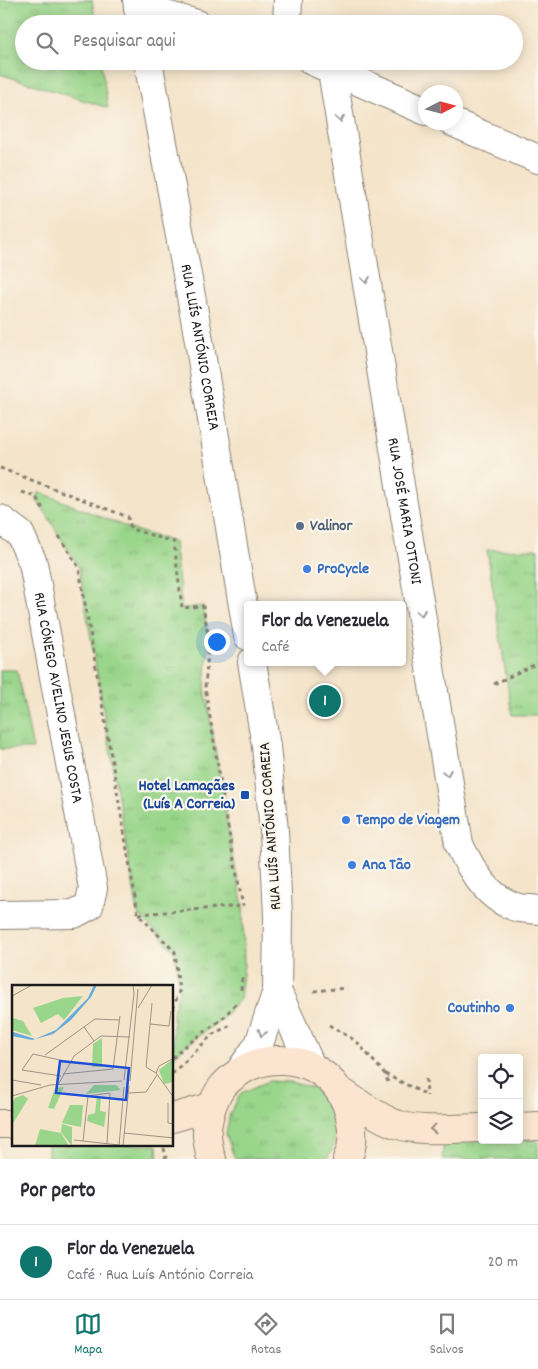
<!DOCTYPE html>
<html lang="pt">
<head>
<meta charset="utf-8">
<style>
  :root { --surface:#fff; --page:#f2f2f3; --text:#2b2b33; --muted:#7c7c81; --line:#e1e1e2; --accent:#0f766e }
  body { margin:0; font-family:Dekko,sans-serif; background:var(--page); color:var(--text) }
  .controls { position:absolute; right:15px; bottom:15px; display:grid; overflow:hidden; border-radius:5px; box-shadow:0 2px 12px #0003 }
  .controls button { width:45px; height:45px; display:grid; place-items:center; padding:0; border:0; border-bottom:1px solid var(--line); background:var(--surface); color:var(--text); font:25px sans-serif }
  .compass { position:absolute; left:418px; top:85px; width:45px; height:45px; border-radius:50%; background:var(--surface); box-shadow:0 2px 12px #0003; rotate:84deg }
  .you { position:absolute; left:216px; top:641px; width:18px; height:18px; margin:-12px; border:4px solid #fff; border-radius:50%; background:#1a73e8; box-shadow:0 0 0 8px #1a73e833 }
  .badge { display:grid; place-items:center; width:32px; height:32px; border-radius:50%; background:var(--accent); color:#fff; font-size:16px; font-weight:700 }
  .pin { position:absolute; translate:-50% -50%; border:2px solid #fff; box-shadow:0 1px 5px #0006 }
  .popup { position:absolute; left:244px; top:601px; width:162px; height:65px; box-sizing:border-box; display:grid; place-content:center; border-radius:5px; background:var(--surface); filter:drop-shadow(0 1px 4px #0005); font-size:16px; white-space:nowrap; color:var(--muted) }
  .popup b { font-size:19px; color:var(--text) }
  .popup::after { content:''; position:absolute; left:50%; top:100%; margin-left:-10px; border:10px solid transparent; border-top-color:var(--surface) }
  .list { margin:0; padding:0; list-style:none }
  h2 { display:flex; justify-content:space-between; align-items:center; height:65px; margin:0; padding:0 20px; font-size:21px }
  h2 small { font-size:16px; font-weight:400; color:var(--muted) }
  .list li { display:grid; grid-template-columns:32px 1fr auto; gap:15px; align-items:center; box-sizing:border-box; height:75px; padding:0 20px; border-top:1px solid var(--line) }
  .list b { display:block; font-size:19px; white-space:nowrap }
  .list p { margin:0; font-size:16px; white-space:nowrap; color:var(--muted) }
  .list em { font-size:16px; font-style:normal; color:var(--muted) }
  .icon { flex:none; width:28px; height:28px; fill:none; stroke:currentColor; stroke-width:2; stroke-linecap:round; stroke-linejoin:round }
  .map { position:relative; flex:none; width:538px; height:1159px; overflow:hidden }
  .search { position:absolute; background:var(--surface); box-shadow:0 2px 12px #0003; left:15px; right:15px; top:15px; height:55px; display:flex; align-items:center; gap:12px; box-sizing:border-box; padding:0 18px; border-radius:28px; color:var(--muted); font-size:19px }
  .sheet { height:140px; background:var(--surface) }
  nav { display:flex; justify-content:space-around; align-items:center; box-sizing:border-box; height:70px; border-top:1px solid var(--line); background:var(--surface); font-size:14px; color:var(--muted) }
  nav a { display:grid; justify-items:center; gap:2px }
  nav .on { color:var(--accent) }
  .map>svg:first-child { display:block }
  .grass { fill:url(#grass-tufts); stroke:#5a7853 }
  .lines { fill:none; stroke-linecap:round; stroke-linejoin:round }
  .minor-casing { stroke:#888073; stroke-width:30 }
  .tertiary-casing { stroke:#888073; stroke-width:30 }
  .secondary-casing { stroke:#888073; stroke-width:30 }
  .path { stroke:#888073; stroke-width:3; stroke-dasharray:4 4; stroke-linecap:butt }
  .minor { stroke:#fff; stroke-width:28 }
  .tertiary { stroke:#fff; stroke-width:28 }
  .secondary { stroke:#fce5d0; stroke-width:28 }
  .oneway { stroke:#999 }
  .oneway2 { stroke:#978b7f }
  .service-dot { fill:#5c6f8a; stroke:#fbf7ec; stroke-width:2 }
  .shop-dot { fill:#3f7fe0; stroke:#fbf7ec; stroke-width:2 }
  .transit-dot { fill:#1a4fb4; stroke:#fbf7ec; stroke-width:2 }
  .labels { text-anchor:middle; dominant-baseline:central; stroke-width:4.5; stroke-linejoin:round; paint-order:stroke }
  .street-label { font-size:16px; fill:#1c1c1c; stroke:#fbf7ec }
  .service-label { font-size:16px; font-weight:bold; fill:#4e5e75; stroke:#fbf7ec; text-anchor:start }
  .shop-label { font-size:16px; font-weight:bold; fill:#366cbe; stroke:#fbf7ec; text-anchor:start }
  .transit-label { font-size:16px; font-weight:bold; fill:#164399; stroke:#fbf7ec; text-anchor:end }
  .inset-road { fill:none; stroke:#9e9484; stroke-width:1 }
  .view { fill:#1d4ed8; fill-opacity:0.15; stroke:#1d4ed8; stroke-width:2.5 }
  .inset-edge { fill:none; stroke:#1c1c1c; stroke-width:2.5 }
</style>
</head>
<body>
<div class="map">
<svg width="538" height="1159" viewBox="0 0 538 1159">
  <defs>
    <pattern id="grass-tufts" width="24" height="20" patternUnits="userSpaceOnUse" patternTransform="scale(1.25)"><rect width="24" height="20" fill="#99d58a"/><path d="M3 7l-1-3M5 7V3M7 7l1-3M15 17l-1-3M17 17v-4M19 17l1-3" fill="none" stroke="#83b676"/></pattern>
  </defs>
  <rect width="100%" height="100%" fill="#fbf7ec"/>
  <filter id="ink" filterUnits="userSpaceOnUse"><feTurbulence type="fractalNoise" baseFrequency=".02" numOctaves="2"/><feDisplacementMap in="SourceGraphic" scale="10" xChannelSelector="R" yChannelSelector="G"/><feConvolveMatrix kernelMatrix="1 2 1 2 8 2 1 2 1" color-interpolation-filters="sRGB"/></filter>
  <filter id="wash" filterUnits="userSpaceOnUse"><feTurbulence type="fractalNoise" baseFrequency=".0096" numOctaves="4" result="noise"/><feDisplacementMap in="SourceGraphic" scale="20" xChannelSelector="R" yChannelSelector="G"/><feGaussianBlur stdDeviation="1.12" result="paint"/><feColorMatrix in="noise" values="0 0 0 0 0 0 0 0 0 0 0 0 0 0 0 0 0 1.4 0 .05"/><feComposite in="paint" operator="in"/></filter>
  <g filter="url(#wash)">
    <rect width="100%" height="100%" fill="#f4e4ca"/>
    <g class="grass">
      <path d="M0,0h92l4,24h-72v37h77l7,47 -108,-34z"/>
      <path d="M40,492l91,37 43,13 8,66 21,-2 6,34 -4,47 26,158 12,61 1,59 -4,34 -18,20 -37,27 -12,12v-47l6,-19 -4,-40 -37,-38 -59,-346 -43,-71z"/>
      <path d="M538,549v166h-26l-25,-165z"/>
      <path d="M0,670h17l16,79h-33z"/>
      <path d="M269,1081l22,1 24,7 15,20 6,22 -4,20 -6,8h-90l-3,-5 -7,-20 4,-21 11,-20z"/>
      <path d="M444,1139l94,1v19h-96z"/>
      <path d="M48,1145h109l1,14h-110z"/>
    </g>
  </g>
  <g filter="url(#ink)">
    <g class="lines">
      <defs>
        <g id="minor">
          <path d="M138,7l59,17"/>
          <path d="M287,24l1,-24"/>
          <path d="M312,61l114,50"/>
          <path id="s1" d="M332,71l127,773c12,26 29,56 60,64 6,1 13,1 19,2"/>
          <path d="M452,122l86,37"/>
          <path id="s2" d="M0,519l20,15 13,29 60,325 -4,18 -15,8 -74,1"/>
        </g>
        <g id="tertiary">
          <path d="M137,0l4,24"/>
          <path id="s3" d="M148,61l49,268 51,307"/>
          <path d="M277,991l34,75"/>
          <path d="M240,1071l19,-27 18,-53 1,-75 -4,-85 -8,-85 -14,-84"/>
        </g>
        <g id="secondary">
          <path d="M339,1090c16,11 39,28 57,34 25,9 59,4 86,4"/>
          <path d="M172,1118l39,-11"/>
          <path d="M0,1124h14"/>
          <path d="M519,1127l19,-1"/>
          <path d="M212,1159l-2,-4c-1,-8 -4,-18 -3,-26 2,-15 6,-31 16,-43 7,-8 17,-15 27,-20 45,-18 93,6 101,56 2,11 2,26 -4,37"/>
        </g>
      </defs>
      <use href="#minor" class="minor-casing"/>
      <use href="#tertiary" class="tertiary-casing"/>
      <use href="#secondary" class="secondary-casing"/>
      <g class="path">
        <path d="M0,468l128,49 3,12 43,13 8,66 21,-2 6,34 -4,47 26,158 12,61"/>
        <path d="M22,492l14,5 7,12"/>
        <path d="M59,536l20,32 59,346 37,38 4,40 -7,19"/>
        <path d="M494,684l44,-21"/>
        <path d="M139,914l104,-8"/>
        <path d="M241,990l1,-13"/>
        <path d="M314,991l32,-3"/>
        <path d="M329,1025l27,16 29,33 3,8"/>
        <path d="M172,1058l13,-12 37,-27 16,-18"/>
        <path d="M172,1074l41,-40 18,-9"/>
        <path d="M385,1074l42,21"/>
        <path d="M426,1079l1,17"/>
        <path d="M164,1148l2,11"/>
      </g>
      <use href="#minor" class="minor"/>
      <use href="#tertiary" class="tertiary"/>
      <use href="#secondary" class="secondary"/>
    </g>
    <defs><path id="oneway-chevron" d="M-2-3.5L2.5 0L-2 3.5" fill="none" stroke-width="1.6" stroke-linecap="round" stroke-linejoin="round" transform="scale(1.25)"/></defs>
    <g class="oneway">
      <use href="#oneway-chevron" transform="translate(340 119) rotate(81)"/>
      <use href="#oneway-chevron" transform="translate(366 280) rotate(81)"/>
      <use href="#oneway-chevron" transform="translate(421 613) rotate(81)"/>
      <use href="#oneway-chevron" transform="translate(447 773) rotate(81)"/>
      <use href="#oneway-chevron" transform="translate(262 1033) rotate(109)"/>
    </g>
    <use class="oneway2" href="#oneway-chevron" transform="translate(433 1129) rotate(179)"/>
  </g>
  <circle class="service-dot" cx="300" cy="526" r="5"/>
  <g class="shop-dot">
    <circle cx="307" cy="569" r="5"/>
    <circle cx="346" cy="820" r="5"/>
    <circle cx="352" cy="865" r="5"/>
    <circle cx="510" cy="1008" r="5"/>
  </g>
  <rect class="transit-dot" x="240" y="790" width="10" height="10" rx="2.5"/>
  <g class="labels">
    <g class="street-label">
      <text stroke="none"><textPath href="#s3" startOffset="291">RUA LUÍS ANTÓNIO CORREIA</textPath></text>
      <text stroke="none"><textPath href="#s1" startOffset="446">RUA JOSÉ MARIA OTTONI</textPath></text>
      <text stroke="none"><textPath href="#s2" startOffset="194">RUA CÓNEGO AVELINO JESUS COSTA</textPath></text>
      <text transform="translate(271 826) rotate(-94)">RUA LUÍS ANTÓNIO CORREIA</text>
    </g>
    <g class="service-label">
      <text x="310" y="526">Valinor</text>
    </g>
    <g class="shop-label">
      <text x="317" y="569">ProCycle</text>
      <text x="356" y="820">Tempo de Viagem</text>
      <text x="362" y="865">Ana Tão</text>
      <text x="500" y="1008" text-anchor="end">Coutinho</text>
    </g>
    <g class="transit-label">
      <text x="235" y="786">Hotel Lamaçães<tspan x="235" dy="18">(Luís A Correia)</tspan></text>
    </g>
  </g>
  <g transform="translate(12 985)">
    <rect width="161" height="161" fill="#f4e4ca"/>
    <path d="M90,53v29h-10l1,-23zM161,74v23l-9,2 -5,-14zM82,100h22l5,5 -35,4zM52,102l-10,22 -6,-1 7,-20zM11,110l5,4 -16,26v-20l3,-7zM85,111h4l-1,15 6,1 -2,15 -17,-6 1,-6 7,-2zM50,139l10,3v19l-11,-14zM28,144l21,4 8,13h-34z" fill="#99d58a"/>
    <path d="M71,11l-19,24 -6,-6 -17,9 -8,-15 30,-10zM0,23l1,10 10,3 9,15 -20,-6zM58,120h13l-2,22 -19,-4z" fill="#99d58a"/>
    <path d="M82,0h3l-6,12 -20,23 -18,14 -21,6 -20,-4 1,-4 22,7 21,-9 32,-32z" fill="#62abda"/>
    <path class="inset-road" d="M0,11l20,-11M140,18l-6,64 10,6 18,25M126,23l14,-23M138,39l19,2 2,-15M72,42l10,14M33,70l50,-36 24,1M144,88l3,-7 15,-8M51,89l50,-5 7,-53M49,91l-39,-6 11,-16 36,8M0,95l29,5M112,95l10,-86 -1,-9M118,96l8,-92M46,100l16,-29 27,-20 29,1M117,108l17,-1 11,-17M0,111l38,-11 72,-4M156,118v20l6,1M112,148l50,5M62,155l45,5M71,156l5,-45 22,-3 -3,51M107,161l5,-59M111,161l6,-60"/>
    <path class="view" d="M48,76l69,7 -3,32 -70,-7z"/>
    <rect width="161" height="161" class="inset-edge"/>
  </g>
</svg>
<div class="controls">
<button><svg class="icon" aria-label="locate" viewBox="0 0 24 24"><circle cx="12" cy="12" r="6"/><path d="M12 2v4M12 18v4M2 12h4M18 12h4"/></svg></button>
<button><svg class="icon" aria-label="layers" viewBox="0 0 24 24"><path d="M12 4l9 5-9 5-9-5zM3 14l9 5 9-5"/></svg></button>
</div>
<svg class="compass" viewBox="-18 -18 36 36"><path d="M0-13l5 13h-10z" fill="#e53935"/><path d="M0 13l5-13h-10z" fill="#7c7c81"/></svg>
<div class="you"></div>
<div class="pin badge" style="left:325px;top:701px">1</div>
<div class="popup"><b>Flor da Venezuela</b>Café</div>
<div class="search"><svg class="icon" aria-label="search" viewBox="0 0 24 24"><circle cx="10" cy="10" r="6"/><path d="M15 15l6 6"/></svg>Pesquisar aqui</div>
</div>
<section class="sheet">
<h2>Por perto<small></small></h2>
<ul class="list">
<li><span class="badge">1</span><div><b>Flor da Venezuela</b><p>Café · Rua Luís António Correia</p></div><em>20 m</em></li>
</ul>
</section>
<nav>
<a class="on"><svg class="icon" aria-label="map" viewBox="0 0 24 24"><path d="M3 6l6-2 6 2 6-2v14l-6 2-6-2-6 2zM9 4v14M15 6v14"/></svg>Mapa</a>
<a><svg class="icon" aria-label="directions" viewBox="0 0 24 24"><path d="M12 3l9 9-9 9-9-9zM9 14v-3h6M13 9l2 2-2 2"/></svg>Rotas</a>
<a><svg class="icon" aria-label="saved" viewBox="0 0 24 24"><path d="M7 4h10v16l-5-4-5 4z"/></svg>Salvos</a>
</nav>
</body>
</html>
